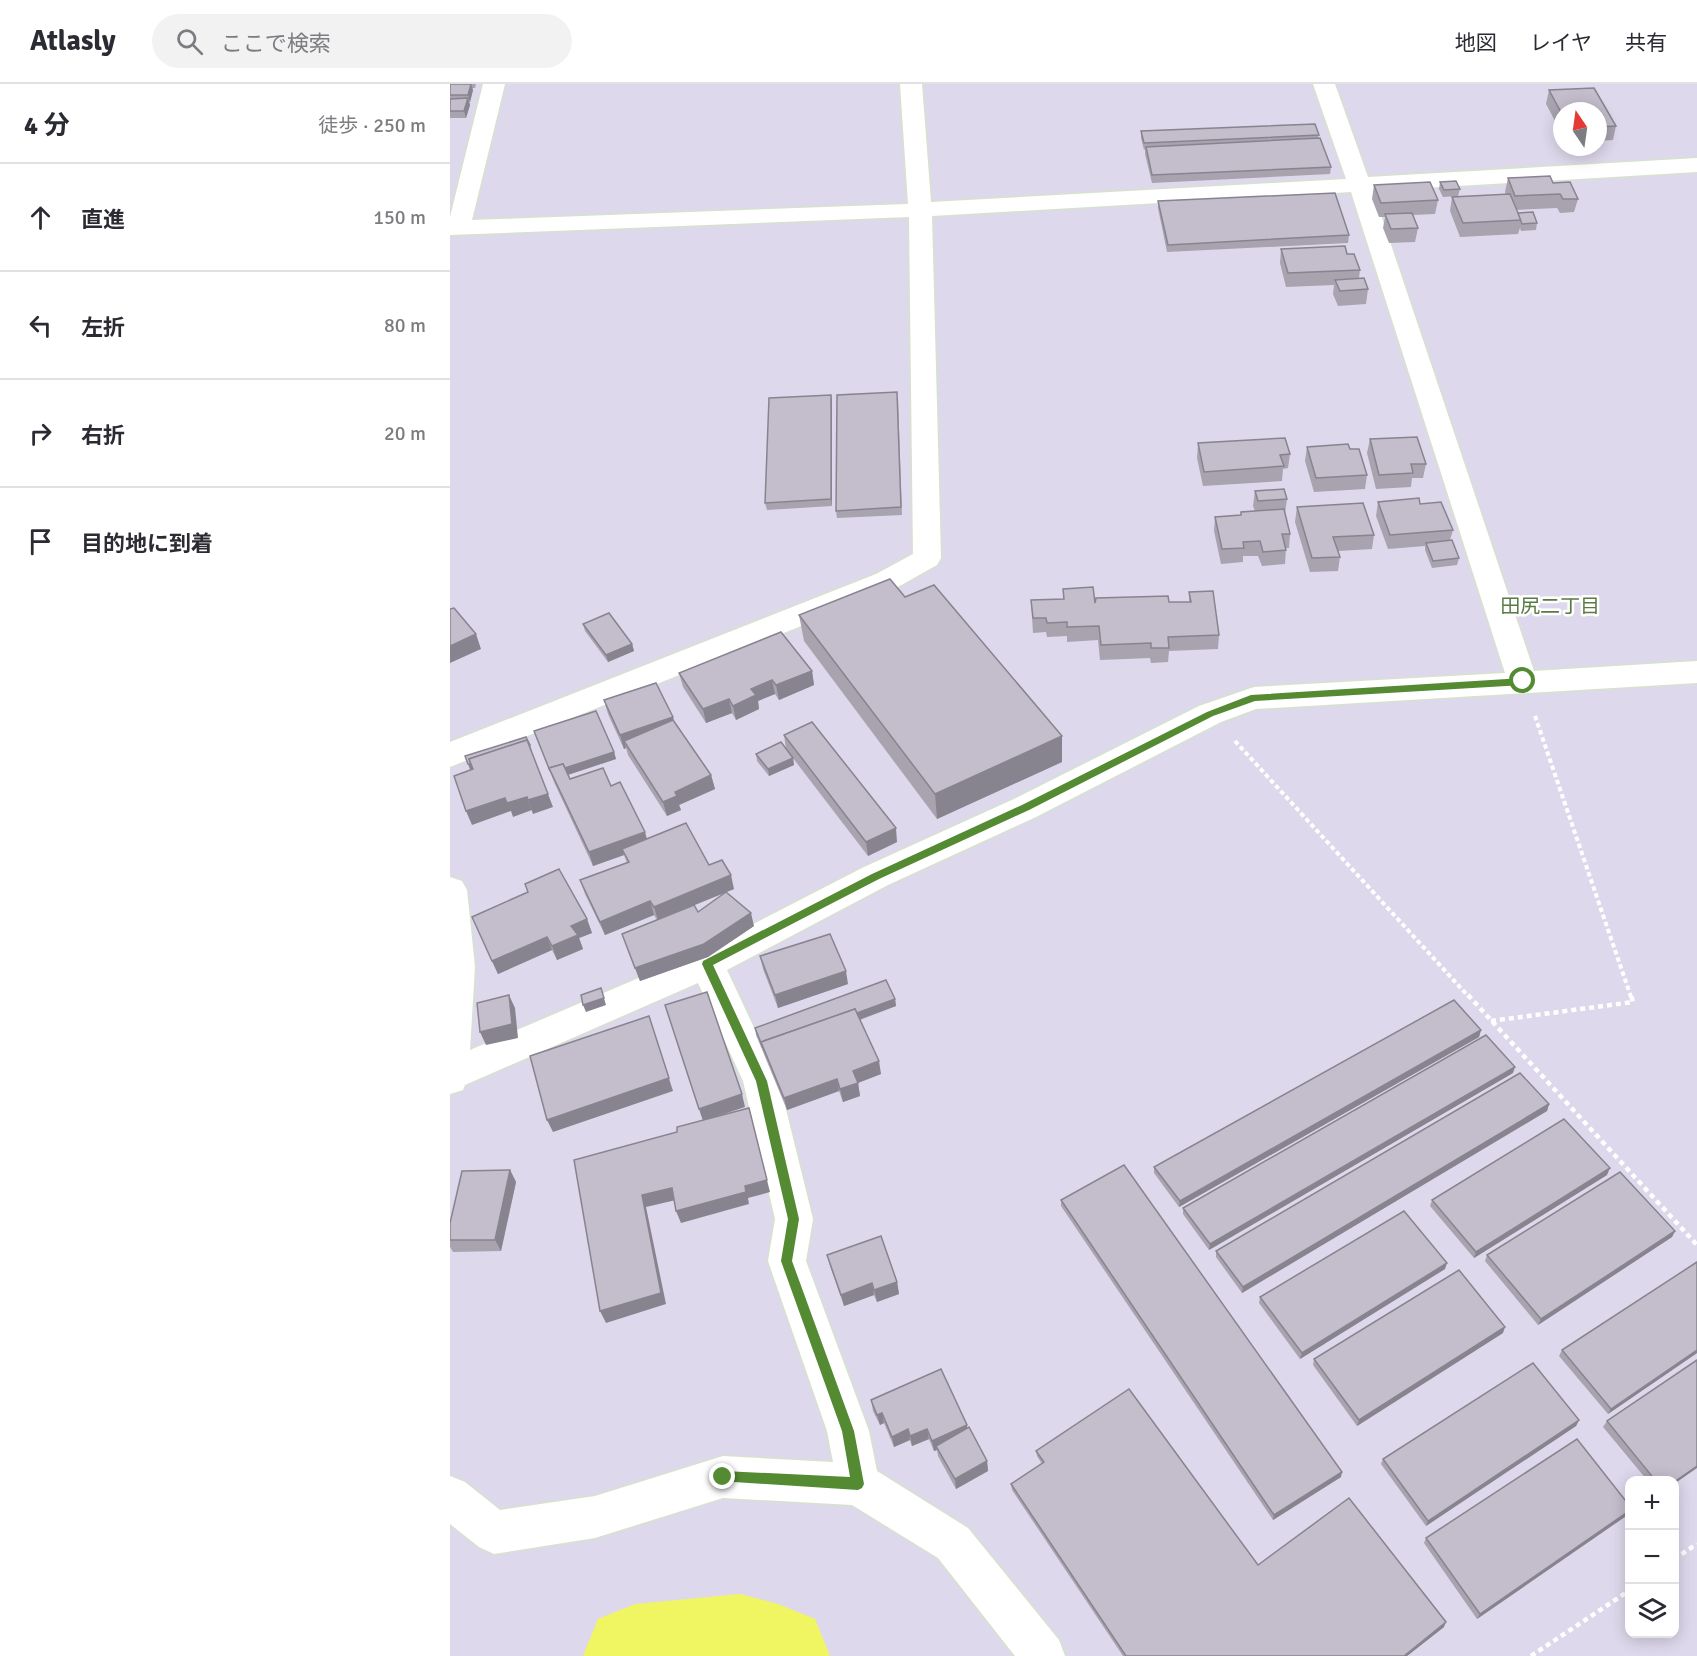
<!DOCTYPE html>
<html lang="ja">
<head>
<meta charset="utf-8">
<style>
  :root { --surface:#fff; --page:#f2f2f3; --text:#2b2b33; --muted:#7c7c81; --line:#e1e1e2 }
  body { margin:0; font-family:Signika,"Noto Sans JP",sans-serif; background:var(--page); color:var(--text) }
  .controls { position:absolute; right:18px; bottom:18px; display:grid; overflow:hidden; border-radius:12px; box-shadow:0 3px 15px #0003 }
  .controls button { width:54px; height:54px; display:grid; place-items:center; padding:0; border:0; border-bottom:2px solid var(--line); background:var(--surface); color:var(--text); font:30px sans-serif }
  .compass { position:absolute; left:1103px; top:18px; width:54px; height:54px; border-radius:50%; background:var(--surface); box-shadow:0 3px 15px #0003; rotate:347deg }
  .stop { position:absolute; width:18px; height:18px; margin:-14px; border:4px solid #548a32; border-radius:50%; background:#fff }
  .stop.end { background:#548a32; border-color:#fff; box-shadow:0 2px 6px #0008 }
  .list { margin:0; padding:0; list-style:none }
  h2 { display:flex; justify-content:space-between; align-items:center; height:78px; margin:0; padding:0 24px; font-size:26px }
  h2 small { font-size:20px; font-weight:400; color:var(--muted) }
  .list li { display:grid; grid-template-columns:39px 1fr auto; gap:18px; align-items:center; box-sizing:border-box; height:108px; padding:0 24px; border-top:2px solid var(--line) }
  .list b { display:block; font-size:22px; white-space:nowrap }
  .list em { font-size:20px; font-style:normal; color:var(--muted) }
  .icon { flex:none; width:33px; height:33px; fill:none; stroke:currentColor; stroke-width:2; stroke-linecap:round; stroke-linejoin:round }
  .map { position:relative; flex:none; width:1247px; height:1572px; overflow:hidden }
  header { display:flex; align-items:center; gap:36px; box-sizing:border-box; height:84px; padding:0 30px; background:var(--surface); border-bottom:2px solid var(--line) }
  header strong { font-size:28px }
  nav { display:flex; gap:33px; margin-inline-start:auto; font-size:21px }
  .search { width:420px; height:54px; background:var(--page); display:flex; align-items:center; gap:15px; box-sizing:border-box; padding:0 21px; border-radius:33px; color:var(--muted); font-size:22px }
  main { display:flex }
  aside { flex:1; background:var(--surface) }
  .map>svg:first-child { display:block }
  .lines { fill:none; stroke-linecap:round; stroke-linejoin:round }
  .river { fill:#f0f662; fill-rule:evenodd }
  .minor-casing { stroke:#d6e2cd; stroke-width:3 }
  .path-far1 { stroke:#fff; stroke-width:4; stroke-dasharray:4.5 3; stroke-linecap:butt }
  .path { stroke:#fff; stroke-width:4.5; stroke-dasharray:5 4; stroke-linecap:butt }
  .minor { fill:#fff; fill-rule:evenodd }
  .wall { fill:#a8a3af }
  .shaded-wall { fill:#88848f }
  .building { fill:#c3bdcc; stroke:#88848f; stroke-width:1.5 }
  .route { fill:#548a32 }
  .labels { text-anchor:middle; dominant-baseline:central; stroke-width:5; stroke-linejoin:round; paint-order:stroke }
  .neighbourhood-label { font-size:20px; fill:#5b7b45; stroke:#fff }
</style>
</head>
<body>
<header>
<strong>Atlasly</strong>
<div class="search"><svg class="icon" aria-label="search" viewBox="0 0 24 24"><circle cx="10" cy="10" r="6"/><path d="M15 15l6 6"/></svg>ここで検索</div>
<nav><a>地図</a><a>レイヤ</a><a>共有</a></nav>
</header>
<main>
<aside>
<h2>4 分<small>徒歩 · 250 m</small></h2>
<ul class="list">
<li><svg class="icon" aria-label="ahead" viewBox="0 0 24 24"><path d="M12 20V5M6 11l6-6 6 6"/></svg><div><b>直進</b></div><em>150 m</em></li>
<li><svg class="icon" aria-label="left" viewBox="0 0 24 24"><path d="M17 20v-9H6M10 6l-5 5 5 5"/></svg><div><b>左折</b></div><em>80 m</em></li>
<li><svg class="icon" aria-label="right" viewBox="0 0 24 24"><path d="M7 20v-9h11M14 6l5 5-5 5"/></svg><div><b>右折</b></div><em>20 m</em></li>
<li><svg class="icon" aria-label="arrive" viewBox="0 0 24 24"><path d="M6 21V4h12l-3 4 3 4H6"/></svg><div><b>目的地に到着</b></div></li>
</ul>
</aside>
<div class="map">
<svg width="1247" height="1572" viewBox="0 0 1247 1572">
  <rect width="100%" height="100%" fill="#ded8ec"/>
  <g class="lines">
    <path class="river" d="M290,1510l38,10 37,15 15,37h-247l15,-37 37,-15z"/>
    <defs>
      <path id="minor" d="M33,0h22l-33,136 436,-16 -8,-120h22l9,118 415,-23 -33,-95h22l33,93 329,-19v14l-324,19 161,480 163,-10v22l-441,26 -35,13 -185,95 -148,68 -161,85 52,111 34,138 -7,42 63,170 8,40 91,57 91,112 6,16h-50l-77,-98 -86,-53 -129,-7 -128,40 -101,16 -15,-7 -29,-23v-48l15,6 35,28 95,-14 128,-40 110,6 -6,-31 -59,-170 7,-42 -32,-138 -45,-98 -233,102 -2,5 -13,4v-217l12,4 5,9 8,77 -5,83 225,-96 169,-87 150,-68 185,-93 55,-19 251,-14 -154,-481 -419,24 9,342 -4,7 -41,23 -446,179v-25l426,-168 37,-20 -4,-337 -459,18v-18z"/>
    </defs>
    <use href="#minor" class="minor-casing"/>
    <g class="path-far1">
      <path d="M1085,632l96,281"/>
      <path d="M785,657l234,256"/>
    </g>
    <g class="path">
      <path d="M1018,911l229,250"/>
      <path d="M1041,937l142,-19 -2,-7"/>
      <path d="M1224,1475l23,-15"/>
      <path d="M1081,1572l99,-66"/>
    </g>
    <use href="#minor" class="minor"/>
  </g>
  <g class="wall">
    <path d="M0,0h26l-1,4h-3l1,2 -3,12h-1l1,3 -4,13h-16z"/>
    <path d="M1144,4l22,38 -3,14 -15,1v-30h-36v23l-16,-30 3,-14z"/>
    <path d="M691,47l178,4 -1,3 13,29 -1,7 -178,9 -7,-29v-5l-1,1 -3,-12z"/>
    <path d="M1058,94l45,5 25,16 -4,13 -14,1 -3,-5 -41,2 2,3 19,10 -1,7 -15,1 -1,-3 -2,6 -58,3 -10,-26 2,-14 54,-2 -1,-3z"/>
    <path d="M990,98l20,7 -2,7 -15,1 -4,-8z"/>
    <path d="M924,101l64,15 -3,14 -22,1 5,13 -3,14 -26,1 -6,-15 2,-11h-6l-7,-18z"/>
    <path d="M708,117l191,34 -1,8 -181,9 -9,-44z"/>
    <path d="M831,165l66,5 13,16 -1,8 9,11 -2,15 -28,2 -5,-12 1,-9 -48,2 -6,-24z"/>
    <path d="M381,311l1,8v103l-65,4 -2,-7z"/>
    <path d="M448,315l4,116 -65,3 -1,-7z"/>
    <path d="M920,355l56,25 -3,14h-11l-1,9 -35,2 -9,-36z"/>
    <path d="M748,359l92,11 -2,14 -5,1 -1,12 -79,5 -6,-28z"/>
    <path d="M857,363l43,2 17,26 -2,14 -51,3 -9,-31z"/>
    <path d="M805,407l32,8 -2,14 5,21 -1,14h-3l-1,16 -23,2 -4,-10h-15v6l-22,2 -7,-33 1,-14 25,-2 15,-4 -2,-5z"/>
    <path d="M928,418l42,2 33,26 -3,10 9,18 -2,7 -25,3 -7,-18v-4l-37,3 -12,-33z"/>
    <path d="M847,423l77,28 -2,14 -34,2 2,6 -2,14 -28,1 -15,-50z"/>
    <path d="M613,505l32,14 94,-1v-10l30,43 -1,14 -49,2 -1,11 -17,1 -1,-5 -50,2 -2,-20 -31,2v-6l-20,1 -1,-5 -13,1 -2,-33 32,-1z"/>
    <path d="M455,513l157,139v26l-125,57 -133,-178 -5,-26z"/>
    <path d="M133,540l49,20 2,7 -26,11 -23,-31z"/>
    <path d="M362,587l2,14 -35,15 -4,-6 -17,7 1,8 -23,11 -4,-7 -26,10 -23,-36 -4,-14z"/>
    <path d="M154,616l70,21 37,54 4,14 -36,16 2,5 -14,6 -39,-61 -2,-7 -2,1 -16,-35z"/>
    <path d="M334,651l113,107 -29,14 -82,-107z"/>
    <path d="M87,654l77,14 2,7 -48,16 2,4 41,7 36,53 62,26 25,24 -40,16 4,7 56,14 -46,31 -68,24 -18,-47 35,-14 -3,-5 -49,20 -20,-41 -5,-14 47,-17 -3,-8 -31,11 -39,-84z"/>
    <path d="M306,670l37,4 1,7 -25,11 -12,-15z"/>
    <path d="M22,833l115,2 5,14 -13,5 4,11 -26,11 -5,-10 -54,24z"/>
    <path d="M310,872l88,28 -70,24 -15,-39z"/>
    <path d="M445,915l1,7 -36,14 21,54 -23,9 2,13 -17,6 -4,-11 -52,19 -31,-75 -1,-7z"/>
    <path d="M1031,946l-2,7 -300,170 -25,-34v-6z"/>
    <path d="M1063,989l-304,177 -26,-36v-6z"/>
    <path d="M1099,1020l-2,7 -305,182 -26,-36v-6z"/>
    <path d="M60,1086l6,12 -15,69 -48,1 -3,-5v-24z"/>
    <path d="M1157,1091l-133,83 -44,-52 2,-6z"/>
    <path d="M611,1116l280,277 -68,43 -212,-314z"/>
    <path d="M1225,1147l-3,6 -134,88 -53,-64 2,-6z"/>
    <path d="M377,1171l70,27 2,12 -22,8 -3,-7 -30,11 -14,-40z"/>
    <path d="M995,1185l-145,90 -41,-56 1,-6z"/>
    <path d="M1053,1249l-146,93 -44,-61 1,-6z"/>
    <path d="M1112,1266l135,3 -89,61 -49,-58z"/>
    <path d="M421,1316l96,25v3l20,33 1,10 -32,18 -18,-33 -1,-6 -3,1 -5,-12 -17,7 -2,-6 -16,7 -10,-24 -4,2 -7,-14z"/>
    <path d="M1129,1336l-3,6 -150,100 -45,-62 2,-5z"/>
    <path d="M1157,1337l67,59h-27l-44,-53z"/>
    <path d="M586,1367l222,114 186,62 -37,29h-284l-111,-166 -1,-6 31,-20 -5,-8z"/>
    <path d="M1179,1430l-152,105 -53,-76 2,-5z"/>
  </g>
  <g class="shaded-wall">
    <path d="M21,0l2,6 -3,12 -2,-7z"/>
    <path d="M18,14l2,7 -4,13 -2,-7z"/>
    <path d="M381,311l1,8v103l-1,-7z"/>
    <path d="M26,550l5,15 -31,14v-17z"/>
    <path d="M182,560l2,7 -26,11 -2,-7z"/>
    <path d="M362,587l2,14 -35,15 -3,-15z"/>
    <path d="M322,596l3,14 -17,7 1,8 -23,11 -3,-14 18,-17z"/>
    <path d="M279,615l3,14 -26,10 -3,-14z"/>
    <path d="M223,633l3,14 -52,10 2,7 -2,1 -4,-14z"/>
    <path d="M612,652v26l-125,57 -2,-25z"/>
    <path d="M80,661l2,7 -61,20 -3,-8z"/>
    <path d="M164,668l2,7 -61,20 -4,-7z"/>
    <path d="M343,674l1,7 -25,11 -1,-7z"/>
    <path d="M261,691l4,14 -36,16 2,5 -14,6 -4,-14 12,-10z"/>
    <path d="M98,710l5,13 -20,7 -5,-14z"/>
    <path d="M77,713l5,13 -19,7 -2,-6 -39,14 -6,-14 39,-13z"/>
    <path d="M446,744l1,14 -29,14 -2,-14z"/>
    <path d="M195,748l4,14 -27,3 2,6 -31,11 -4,-14z"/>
    <path d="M281,791l3,14 -76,31 -4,-13z"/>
    <path d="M200,817l4,14 -49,20 -5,-13z"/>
    <path d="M301,829l3,13 -46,31 -68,24 -5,-13z"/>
    <path d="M137,835l5,14 -13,5 4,11 -26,11 -5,-14 19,-20z"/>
    <path d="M97,853l5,13 -54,24 -6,-13z"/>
    <path d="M396,887l2,13 -70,24 -3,-13z"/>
    <path d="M151,904l5,17 -20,7 -3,-7z"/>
    <path d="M59,911l6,13 3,30 -32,7 -6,-13z"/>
    <path d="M445,915l1,7 -130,48 -3,-6z"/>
    <path d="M199,932l24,75 -120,41 -6,-12z"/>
    <path d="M1031,946l-2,7 -300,170 1,-6z"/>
    <path d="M429,977l2,13 -26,10 -2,-13z"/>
    <path d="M1065,983l-2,6 -304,177 1,-6z"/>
    <path d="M387,995l2,12 -52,19 -3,-12z"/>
    <path d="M408,999l2,13 -17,6 -3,-13z"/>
    <path d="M292,1010l3,13 -42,14 -4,-12z"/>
    <path d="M1099,1020l-2,7 -305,182 1,-6z"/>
    <path d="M299,1024l21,84 -22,6 1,6 -68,19 -5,-12 69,-25z"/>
    <path d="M1160,1084l-3,7 -133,83 2,-6z"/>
    <path d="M60,1086l6,12 -15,69 -6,-11z"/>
    <path d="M222,1104l4,12 -30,7 20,97 -60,19 -6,-12 42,-116z"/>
    <path d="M1225,1147l-3,6 -134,88 3,-6z"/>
    <path d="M997,1179l-2,6 -145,90 2,-6z"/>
    <path d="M447,1198l2,12 -22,8 -3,-12z"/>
    <path d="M422,1199l2,12 -30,11 -3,-11z"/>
    <path d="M1055,1243l-2,6 -146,93 2,-6z"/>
    <path d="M1247,1266v3l-89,61 3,-5z"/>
    <path d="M432,1329l2,10 -4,2 -3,-10z"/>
    <path d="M1129,1336l-3,6 -150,100 2,-5z"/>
    <path d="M517,1341l1,11 -32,10 1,4 -3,1 -2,-10z"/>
    <path d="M458,1345l2,11 -16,7 -2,-10z"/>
    <path d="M477,1345l2,10 -17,7 -2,-10z"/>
    <path d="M537,1377l1,10 -32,18 -1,-10z"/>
    <path d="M1247,1382v2l-23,16v-2z"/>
    <path d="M892,1388l-1,5 -68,43 1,-5z"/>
    <path d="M1179,1427v3l-152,105 3,-5z"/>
    <path d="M996,1538l-2,5 -37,29h-3z"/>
  </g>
  <g class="building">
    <path d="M0,0h21l-3,11h-18z"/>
    <path d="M1144,4l22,38 -18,1v-16h-36v3l-13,-24z"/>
    <path d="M18,14l-4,13h-14v-12z"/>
    <path d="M865,40l4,11 -175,8 -3,-12z"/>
    <path d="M870,54l11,29 -179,8 -6,-28z"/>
    <path d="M1100,92l3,7 17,-1 8,17h-15l-3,-5 -45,2 -7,-18z"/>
    <path d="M1006,97l4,8 -16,1 -4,-8z"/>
    <path d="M980,98l8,18 -57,3 -7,-18z"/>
    <path d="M885,109l14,42 -181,10 -10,-44z"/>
    <path d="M1060,110l11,26 -58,3 -11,-26z"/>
    <path d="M1083,128l4,11 -15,1 -4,-11z"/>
    <path d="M962,129l6,15 -27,1 -6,-15z"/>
    <path d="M895,162l2,8h7l6,16 -72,3 -7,-24z"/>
    <path d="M914,194l4,11 -28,2 -5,-11z"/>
    <path d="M447,308l4,115 -65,4 1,-116z"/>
    <path d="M381,311v104l-66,4 4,-105z"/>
    <path d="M967,353l9,27h-15l2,9 -34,2 -9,-36z"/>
    <path d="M835,354l5,16 -10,1 4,11 -80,6 -6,-29z"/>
    <path d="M898,360l2,5h9l8,26 -51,3 -9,-31z"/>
    <path d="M834,405l3,10 -29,2 -3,-10z"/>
    <path d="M969,414l1,6 21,-2 12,28 -63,5 -12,-33z"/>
    <path d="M913,419l11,32 -41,2 7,20 -28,1 -15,-51z"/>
    <path d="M834,425l6,25h-8l4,16 -23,2 -3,-11 -17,1 1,6 -22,1 -7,-32 26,-2v-3z"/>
    <path d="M1002,456l7,18 -26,3 -7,-18z"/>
    <path d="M440,495l15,18 29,-12 128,151 -127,58 -136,-179z"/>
    <path d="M643,503l2,16 1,-5 72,-2 1,6h22l-2,-10 24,-1 6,44 -51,2 1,11h-18v-5l-50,2 -2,-19 -32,1v-5l-20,1 -1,-5h-13l-2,-18 33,-1 -1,-10z"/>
    <path d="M4,524l22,26 -26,12v-37z"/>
    <path d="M159,529l23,31 -26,11 -23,-31z"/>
    <path d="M331,548l31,39 -36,14 -4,-5 -21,9 5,6 -23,11 -4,-7 -26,10 -24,-36z"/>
    <path d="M206,599l17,34 -53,18 -16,-35z"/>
    <path d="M146,627l18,41 -49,16 -2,-4 -14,4 1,3 -16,-40z"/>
    <path d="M223,636l38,55 -36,17 2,4 -14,6 -39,-61z"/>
    <path d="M362,638l84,106 -30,14 -82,-107z"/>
    <path d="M76,653l4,8h-1l-2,-5 -58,19 2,5h-3l-3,-8z"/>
    <path d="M77,656l21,54 -20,6 -1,-3 -20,6 -2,-5 -39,13 -12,-35 19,-7 -4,-10z"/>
    <path d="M331,658l12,16 -25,11 -12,-15z"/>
    <path d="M113,680l7,15 33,-11 8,18 9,-4 25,50 -56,20 -40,-84z"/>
    <path d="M236,739l23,42 13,-5 9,15 -77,32 -4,-6 -50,21 -20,-42 49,-18 -7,-13z"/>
    <path d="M109,785l28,50 -16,7 7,9 -26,11 -5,-9 -55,24 -20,-44 56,-25 -3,-8z"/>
    <path d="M276,808l25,21 -47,31 -69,24 -13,-34 72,-29 4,7z"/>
    <path d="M380,850l16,37 -71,24 -15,-39z"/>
    <path d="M436,896l9,19 -38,14 -2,-4 -94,33 2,6 -8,-20z"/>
    <path d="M151,904l3,10 -21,7 -2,-10z"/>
    <path d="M257,908l35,102 -43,15 -34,-104z"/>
    <path d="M59,911l3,29 -32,8 -3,-29z"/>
    <path d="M1004,916l27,30 -301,171 -26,-34z"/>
    <path d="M405,925l24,52 -26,10 5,12 -18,6 -3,-10 -53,19 -23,-56z"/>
    <path d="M199,932l20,62 -122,42 -17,-64z"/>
    <path d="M1036,951l29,32 -305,177 -27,-36z"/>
    <path d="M1070,989l29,31 -306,183 -27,-36z"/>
    <path d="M299,1024l18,72 -22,6 1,6 -70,19 -4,-23 -30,7 19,98 -61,18 -26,-151 103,-28v-5z"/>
    <path d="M1114,1035l46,49 -134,84 -44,-52z"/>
    <path d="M674,1081l218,307 -68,43 -213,-315z"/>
    <path d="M60,1086l-15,70h-45v-17l12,-52z"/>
    <path d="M1170,1088l55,59 -134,88 -54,-64z"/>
    <path d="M954,1127l43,52 -145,90 -42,-56z"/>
    <path d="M431,1152l16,46 -23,8 -2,-7 -31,12 -14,-40z"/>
    <path d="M1247,1178v88l-86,59 -49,-59z"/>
    <path d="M1009,1186l46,57 -146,93 -45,-61z"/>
    <path d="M1247,1276v106l-23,16v-2h-19l-48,-59z"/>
    <path d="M1083,1279l46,57 -151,101 -45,-62z"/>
    <path d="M491,1285l26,56 -35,16 -5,-12 -17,7 -2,-7 -16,8 -10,-24 -5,2 -6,-15z"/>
    <path d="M679,1305l129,176 91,-67 97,124 -42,34h-278l-115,-172 33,-22 -8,-11z"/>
    <path d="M519,1343l18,34 -32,18 -19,-33z"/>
    <path d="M1127,1355l52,66v6l-149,103 -54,-76z"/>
  </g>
  <path class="route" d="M1073,594l5,3 -5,4 -268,16 -42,15 -184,94 -150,69 -166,86 54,116 32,138 -7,42 62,170 10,53 -2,4 -4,2 -139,-9 -2,-4 2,-4 4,-2 127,6 -8,-46 -61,-170 7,-42 -32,-138 -54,-117 1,-3 169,-87 150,-69 185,-93 44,-17z"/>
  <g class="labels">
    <g class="neighbourhood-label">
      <text x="1100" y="522">田尻二丁目</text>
    </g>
  </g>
</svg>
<div class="controls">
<button>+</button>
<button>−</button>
<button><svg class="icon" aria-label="layers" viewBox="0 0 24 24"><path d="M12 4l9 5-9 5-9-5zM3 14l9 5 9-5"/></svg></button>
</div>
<svg class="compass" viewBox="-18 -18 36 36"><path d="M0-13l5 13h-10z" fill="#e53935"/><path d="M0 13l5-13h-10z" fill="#7c7c81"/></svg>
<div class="stop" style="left:1073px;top:597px"></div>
<div class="stop end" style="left:273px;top:1393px"></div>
</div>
</main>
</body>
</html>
